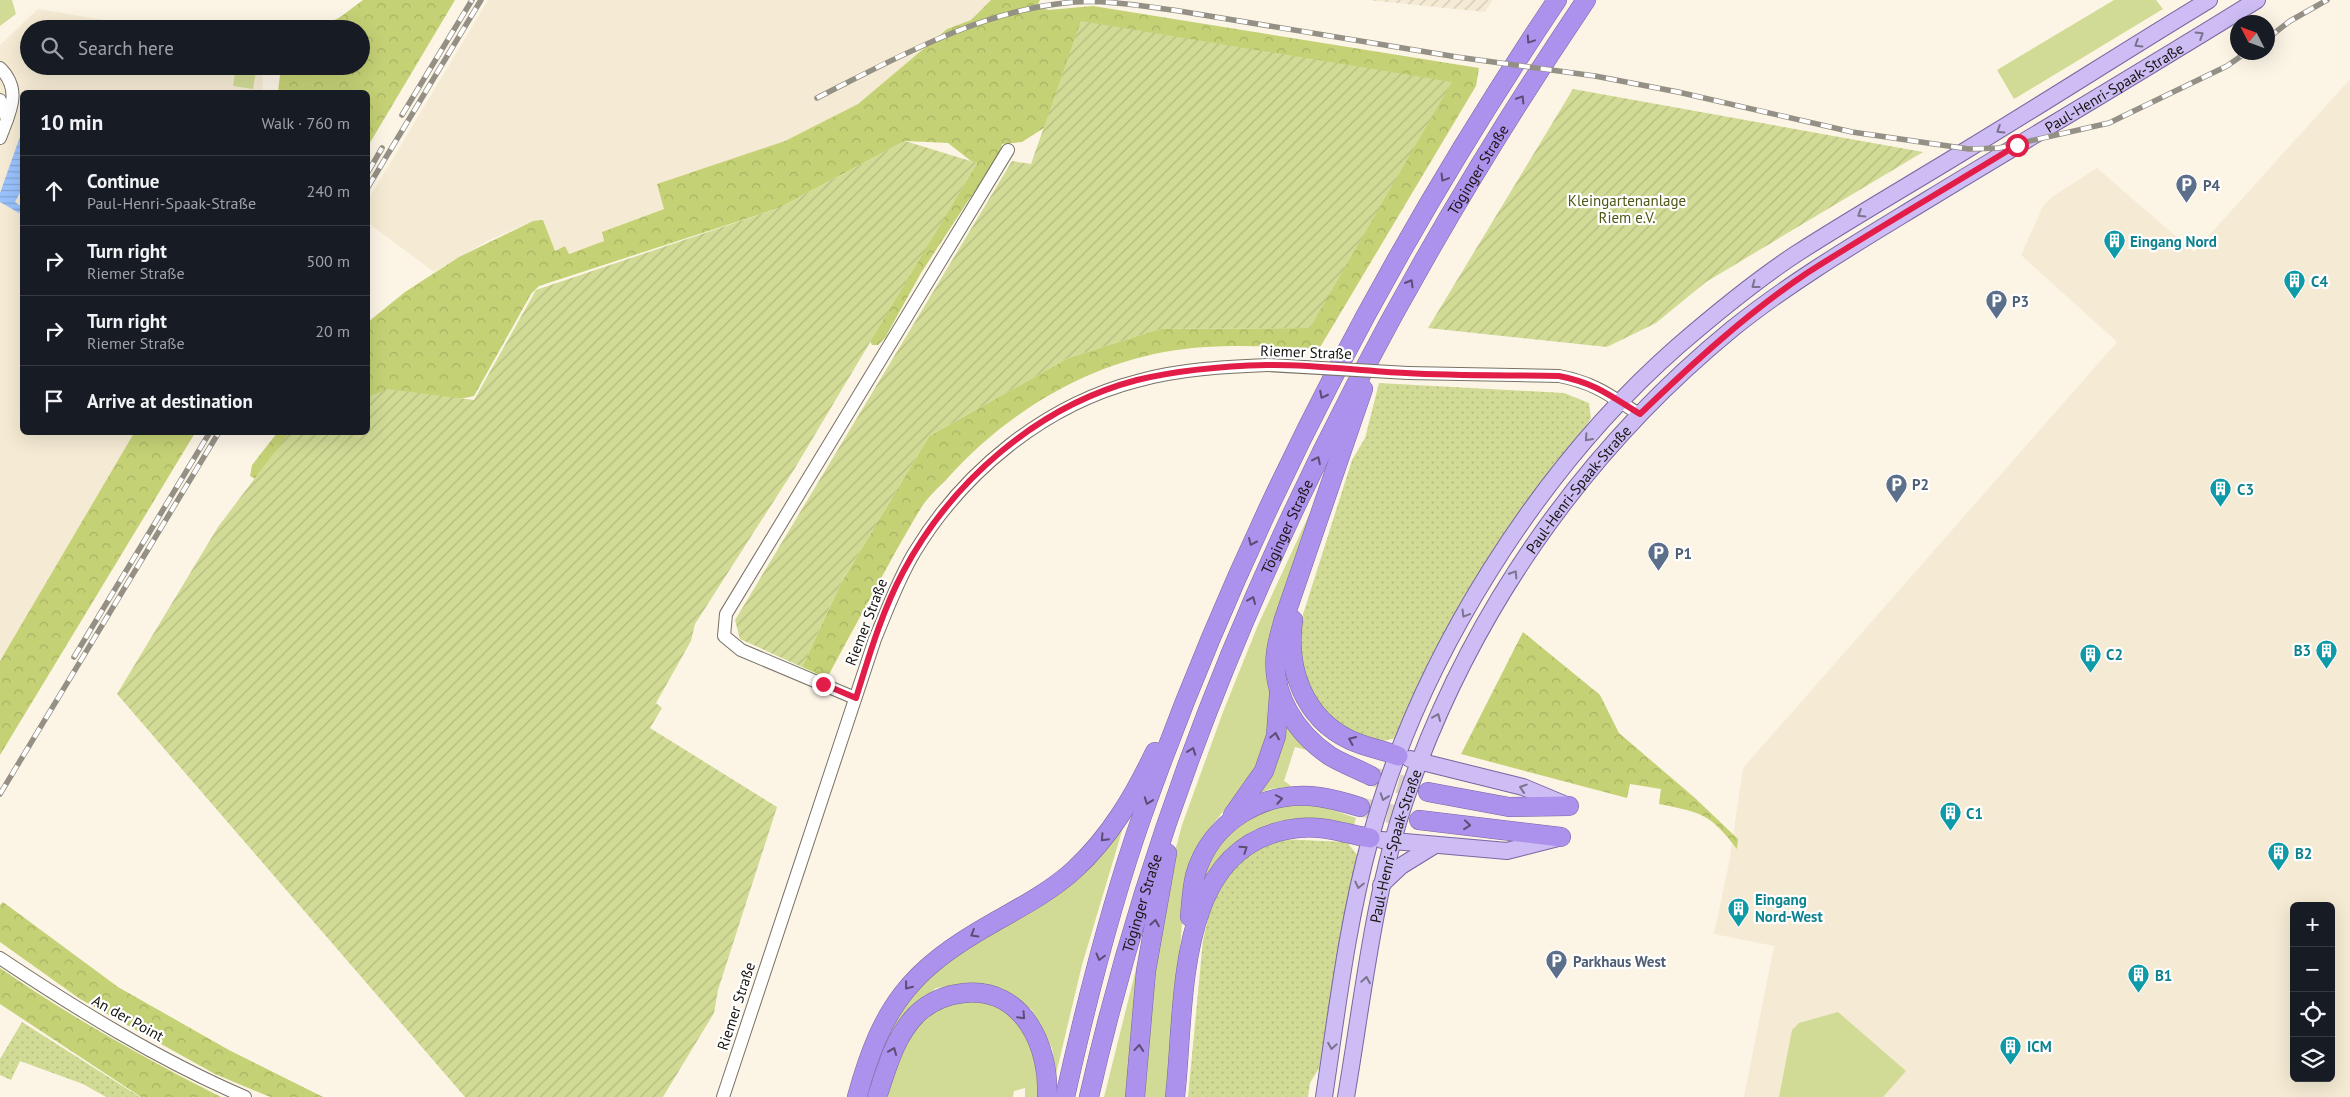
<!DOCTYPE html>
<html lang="en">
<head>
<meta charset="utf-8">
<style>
  :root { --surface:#171b24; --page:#242831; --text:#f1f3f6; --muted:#9ea1a6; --line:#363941 }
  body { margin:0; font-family:"PT Sans",sans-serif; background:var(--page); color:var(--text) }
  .controls { position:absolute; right:15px; bottom:15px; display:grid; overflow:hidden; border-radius:8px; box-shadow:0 5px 20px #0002 }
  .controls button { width:45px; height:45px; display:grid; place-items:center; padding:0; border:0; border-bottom:1px solid var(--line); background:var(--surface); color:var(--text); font:25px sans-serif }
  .compass { position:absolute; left:2230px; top:15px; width:45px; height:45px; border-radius:50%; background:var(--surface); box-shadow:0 5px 20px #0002; rotate:312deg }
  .stop { position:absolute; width:15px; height:15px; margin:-11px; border:4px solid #e11d48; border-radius:50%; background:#fff }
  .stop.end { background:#e11d48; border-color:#fff; box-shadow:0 1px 5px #0008 }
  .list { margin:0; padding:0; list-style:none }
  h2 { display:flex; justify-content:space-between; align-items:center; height:65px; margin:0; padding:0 20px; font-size:21px }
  h2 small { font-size:16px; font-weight:400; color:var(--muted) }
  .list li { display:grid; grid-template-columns:32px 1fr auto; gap:15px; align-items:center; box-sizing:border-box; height:70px; padding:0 20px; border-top:1px solid var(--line) }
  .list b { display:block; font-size:19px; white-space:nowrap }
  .list p { margin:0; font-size:16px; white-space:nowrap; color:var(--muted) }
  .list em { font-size:16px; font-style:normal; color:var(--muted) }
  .icon { flex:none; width:28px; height:28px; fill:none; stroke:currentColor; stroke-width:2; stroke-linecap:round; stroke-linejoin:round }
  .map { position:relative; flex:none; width:2350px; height:1097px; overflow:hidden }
  .search { position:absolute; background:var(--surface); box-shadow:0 5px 20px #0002; left:20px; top:20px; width:350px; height:55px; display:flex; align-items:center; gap:12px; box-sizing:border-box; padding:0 18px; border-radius:28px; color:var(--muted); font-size:19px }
  .panel { position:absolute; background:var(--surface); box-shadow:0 5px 20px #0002; left:20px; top:90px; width:350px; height:345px; border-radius:8px }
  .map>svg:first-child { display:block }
  .built { fill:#f5ebd4; fill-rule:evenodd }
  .industrial { fill:url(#industrial-furrows) }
  .grass { fill:#d1db95 }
  .forest { fill:url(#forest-crowns) }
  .park { fill:url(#park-dots) }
  .garden { fill:url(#garden-furrows) }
  .water { fill:url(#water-rules) }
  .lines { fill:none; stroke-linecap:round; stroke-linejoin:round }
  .highway-tunnel { stroke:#dad4c6; stroke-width:19; stroke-dasharray:19 9; stroke-linecap:butt }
  .minor-casing { stroke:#787265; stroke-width:14 }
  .major-casing { stroke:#7866a0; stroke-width:18 }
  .highway-casing { stroke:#7866a0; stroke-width:20 }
  .minor { stroke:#fff; stroke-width:12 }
  .major { stroke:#cdbdf4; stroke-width:16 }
  .highway { stroke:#ac91ed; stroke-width:19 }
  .rail-casing { stroke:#949085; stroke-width:5.5 }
  .rail { stroke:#fff; stroke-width:4; stroke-dasharray:11; stroke-linecap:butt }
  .minor-bridge-casing { stroke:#787265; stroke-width:14; stroke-linecap:butt }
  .minor-bridge { stroke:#fff; stroke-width:12 }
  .oneway { stroke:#7c728e }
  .oneway2 { stroke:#5b4d74 }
  .route { stroke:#e11d48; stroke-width:6 }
  .labels { text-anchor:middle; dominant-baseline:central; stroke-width:4.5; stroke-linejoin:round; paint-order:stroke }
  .street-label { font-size:15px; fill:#181611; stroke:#fff }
  .service-label { font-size:15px; font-weight:bold; fill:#4e5e75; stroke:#fff; text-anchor:start }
  .park-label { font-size:15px; fill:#4f5612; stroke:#fff }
  .culture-label { font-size:15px; font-weight:bold; fill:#0d838f; stroke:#fff; text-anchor:start }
</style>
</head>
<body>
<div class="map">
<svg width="2350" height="1097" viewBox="0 0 2350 1097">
  <defs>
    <pattern id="industrial-furrows" width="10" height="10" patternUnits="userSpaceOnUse" patternTransform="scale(1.25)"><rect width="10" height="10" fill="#f5ebd4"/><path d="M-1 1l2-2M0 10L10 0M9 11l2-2" fill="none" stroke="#d1c9b5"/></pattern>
    <pattern id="forest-crowns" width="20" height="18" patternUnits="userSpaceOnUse" patternTransform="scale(1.25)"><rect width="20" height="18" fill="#c5d175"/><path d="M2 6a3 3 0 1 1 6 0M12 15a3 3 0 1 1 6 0" fill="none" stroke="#a8b364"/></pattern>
    <pattern id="park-dots" width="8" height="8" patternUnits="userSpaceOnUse" patternTransform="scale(1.25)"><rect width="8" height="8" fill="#d1db95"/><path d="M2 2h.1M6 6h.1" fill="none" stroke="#b3bb7f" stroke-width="1.8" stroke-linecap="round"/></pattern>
    <pattern id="garden-furrows" width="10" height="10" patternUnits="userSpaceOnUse" patternTransform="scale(1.25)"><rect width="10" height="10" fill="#d1db95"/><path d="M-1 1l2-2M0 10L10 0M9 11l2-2" fill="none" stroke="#b3bb7f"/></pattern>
    <pattern id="water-rules" width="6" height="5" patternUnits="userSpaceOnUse" patternTransform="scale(1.25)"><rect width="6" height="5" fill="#9ac2fc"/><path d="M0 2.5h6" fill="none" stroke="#84a6d7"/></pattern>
  </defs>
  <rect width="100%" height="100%" fill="#fcf5e6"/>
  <g class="built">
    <path d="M488,0h503l-20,20 -24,9 -89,75 -73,37 -127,43 6,25 -62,23 2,9 -36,13 -3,-8 -11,5 -14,-29 -7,-1 -44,19 -55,32 -66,-49v-23z"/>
    <path d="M38,9l120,20h-129v37h233l1,26h-241v340l112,1 -134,228v-616z"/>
    <path d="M2350,79v1018h-606l30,-151 -60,-12 15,-71 14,-95 374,-426 -96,-87 22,-49 9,-9 45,-29 97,84zM2294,906h37v172h-37z"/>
  </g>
  <path class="industrial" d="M1367,0h126l-8,12z"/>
  <g class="grass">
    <path d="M0,0h12l4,14 -16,12z"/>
    <path d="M2114,0h42l7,9 -149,90 -17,-29z"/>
    <path d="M236,67l20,3 -3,19 -20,-3z"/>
    <path d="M1321,489l-52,155 -3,20 4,28 -4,50 -8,26 -53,66 -11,20 -10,43 -15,200h-25l6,-88 17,-128 15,-56 41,-113 35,-87z"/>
    <path d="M1283,715l15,26 12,10 -15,-4 -11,34 6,4 -1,2 -19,2 -16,7z"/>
    <path d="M1294,804l30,3 32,11 -2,7c-69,-18 -126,1 -157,68 5,-12 8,-26 14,-37 16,-32 50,-47 83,-52z"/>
    <path d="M1125,821l-43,144 -26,109 -4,-26 -20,-38 -24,-17 -37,-10 -35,5 -30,25 -34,84h-4l13,-45 20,-43 25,-31z"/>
    <path d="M1142,945l-13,152h-25z"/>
    <path d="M980,999c14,6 35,13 44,26 13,20 14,48 14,72h-13v-9l-11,3 -1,6h-125c-1,-13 6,-24 11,-36 18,-46 31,-59 81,-62z"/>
    <path d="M1838,1012l68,59 -23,26h-104l13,-67 7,-7z"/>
  </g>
  <g class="forest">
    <path d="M363,0h92l-87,146v-54h-90l3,-26h80v-37h-49l27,-11z"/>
    <path d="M991,0h49l-2,4 10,6 45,-4 386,62 -3,18 -157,263c-51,-3 -105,-6 -155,3 -85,16 -161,64 -218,128 -8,8 -17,16 -23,25 -10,15 -18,31 -27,46 -23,42 -46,84 -69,127l-25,-11 39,-84 88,-147 139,-78 91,-29 151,-1 -229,-306 -37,106 -22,14 -20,2 -4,16 -30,41 -47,72 -36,65 -7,7h-6l-2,-4 107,-178 -6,-2 -23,-18 -43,-2 -126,67 -240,78 -8,8 -57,102 -106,22v-96l37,-30 54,-35 74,-36 10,-1 12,31 10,-5 4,8 35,-13 -2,-9 62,-23 -7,-25 128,-43 73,-37 89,-75 24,-9z"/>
    <path d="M134,433h61l-195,322v-94z"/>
    <path d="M277,433h21l-39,48 -9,-5 2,-11z"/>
    <path d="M1523,632l77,63 19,38 76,65 43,41 -1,10c-28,-36 -34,-36 -78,-45l2,-15 -31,-5 -3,14 -166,-44z"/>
    <path d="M3,902l115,85 111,63 94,47h-53l-55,-23 -135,-75 -80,-57v-37z"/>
    <path d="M0,968c71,49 144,90 221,129h-80l-141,-93z"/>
  </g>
  <g class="park">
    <path d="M1379,383l185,10 25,10 2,15 -194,320 -14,3 -22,-5 -19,-8 -24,-23 -16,-36 -3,-42 53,-167 13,-22z"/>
    <path d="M1279,839l68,3 11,14 -39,212 -9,15 -2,14h-120l15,-157 11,-47 24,-32 26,-17z"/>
    <path d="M22,1022l118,75h-34l-23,-13 -63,-23 -9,19 -11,-5v-16z"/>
  </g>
  <g class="garden">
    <path d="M1081,21l371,61 -142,246 -151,1 -91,29 -139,78 -88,147 -39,84 -62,-28 -5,-19 277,-459 19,3z"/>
    <path d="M1573,89l350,63 -217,130 -50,41 -49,24 -179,-19z"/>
    <path d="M905,141l72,22 -182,305 -100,156 -4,17 -35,62 6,5 -12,20 127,79 -59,183 -4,23 -51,84h-198l-348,-403 101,-167 71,-94 79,-1v-35l19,-8 87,11 62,-110 243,-82z"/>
  </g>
  <path class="water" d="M22,131v58l-7,13 7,5 -3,6 -19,-11v-9z"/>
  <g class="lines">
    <g class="highway-tunnel">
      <path d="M1371,776l57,16"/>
      <path d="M1360,807l59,13"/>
    </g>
    <defs>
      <g id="minor">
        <path d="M0,68c23,23 9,45 0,70"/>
        <path d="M0,100l7,19"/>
        <path d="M1408,373l151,3c36,7 50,19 80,38"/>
        <path d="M855,698l-114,-48 -17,-14 2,-22 282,-464"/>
        <path d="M0,958c78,52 159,102 245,139"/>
        <path d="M723,1097l152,-458c12,-29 23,-59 39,-86 49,-81 130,-148 223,-172 42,-12 87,-14 131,-16"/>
      </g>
      <g id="major">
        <path d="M1410,759l113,28 43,18"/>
        <path d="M1382,840l125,11 51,-13"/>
        <path d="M1381,885l20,-19 34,-21"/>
        <path d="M1324,1097c13,-86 23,-173 46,-257 48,-181 168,-371 308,-494 37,-32 77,-65 118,-92 56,-36 115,-70 172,-105 81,-49 160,-100 241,-149"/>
        <path id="s1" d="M1346,1097c17,-99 27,-201 59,-296 63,-185 176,-348 327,-472 61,-49 128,-88 195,-129 110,-67 221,-132 330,-200"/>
      </g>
      <g id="highway">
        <path d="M1363,389l-79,230c-3,11 -7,23 -8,34 -5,42 20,80 54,103 13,8 28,13 41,20"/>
        <path d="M1293,620c-7,49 11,98 57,120 15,7 33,10 48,16"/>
        <path d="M1428,792l81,15 60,-1"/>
        <path d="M1233,815l31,-44 12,-35 3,-41"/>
        <path d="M1419,820l142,17"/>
        <path d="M1190,917c1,-14 2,-28 5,-41 15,-55 70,-87 124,-79 14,2 28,6 41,10"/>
        <path d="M857,1097c25,-91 53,-127 134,-173 28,-16 59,-32 83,-54 36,-33 60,-74 81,-118"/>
        <path d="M877,1097c10,-29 17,-59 39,-82 13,-13 29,-20 48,-22 59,-6 86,54 83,104"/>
        <path d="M1065,1097c21,-94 45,-190 77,-281 103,-290 243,-560 415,-816"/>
        <path id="s2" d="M1089,1097c90,-396 271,-762 497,-1097"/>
        <path d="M1135,1097l11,-126 21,-118"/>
        <path d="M1175,1097c11,-93 -3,-256 124,-269 23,-3 48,6 71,10"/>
      </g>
    </defs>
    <use href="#minor" class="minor-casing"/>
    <use href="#major" class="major-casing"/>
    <use href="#highway" class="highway-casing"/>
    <use href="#minor" class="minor"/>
    <use href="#major" class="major"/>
    <use href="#highway" class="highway"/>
    <defs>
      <g id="rail">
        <path d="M2268,38l22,-17 37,-21"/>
        <path d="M817,98c81,-41 166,-89 258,-96 32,-2 67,4 98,8l284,47 138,19 83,16 174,40 117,17 30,-1 110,-25 118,-57 20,-14"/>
        <path d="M402,115l70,-115"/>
        <path d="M368,172l14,-24"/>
        <path d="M368,187l113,-187"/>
        <path d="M74,657l136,-225"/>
        <path d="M0,794l219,-362"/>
      </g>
    </defs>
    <use href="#rail" class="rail-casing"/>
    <use href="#rail" class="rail"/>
    <defs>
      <path id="minor-bridge" d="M1268,365l140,8"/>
    </defs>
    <use href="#minor-bridge" class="minor-bridge-casing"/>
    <use href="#minor-bridge" class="minor-bridge"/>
  </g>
  <defs><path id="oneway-chevron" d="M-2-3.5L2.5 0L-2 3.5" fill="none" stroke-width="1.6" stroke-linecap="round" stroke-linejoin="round" transform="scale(1.25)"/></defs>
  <g class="oneway">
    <use href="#oneway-chevron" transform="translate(2200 35) rotate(-32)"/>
    <use href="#oneway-chevron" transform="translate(2138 44) rotate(148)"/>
    <use href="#oneway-chevron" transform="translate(2000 130) rotate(148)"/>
    <use href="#oneway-chevron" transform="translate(1861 214) rotate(148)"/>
    <use href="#oneway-chevron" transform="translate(1755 285) rotate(143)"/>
    <use href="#oneway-chevron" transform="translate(1588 438) rotate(132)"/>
    <use href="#oneway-chevron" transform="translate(1514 574) rotate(-58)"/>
    <use href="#oneway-chevron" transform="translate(1465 614) rotate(121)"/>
    <use href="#oneway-chevron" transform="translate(1437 717) rotate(-67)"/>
    <use href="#oneway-chevron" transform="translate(1523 788) rotate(-162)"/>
    <use href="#oneway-chevron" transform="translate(1384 797) rotate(109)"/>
    <use href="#oneway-chevron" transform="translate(1359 885) rotate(103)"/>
    <use href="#oneway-chevron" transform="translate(1366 980) rotate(-81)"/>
    <use href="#oneway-chevron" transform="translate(1332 1046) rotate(99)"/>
  </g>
  <g class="oneway2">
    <use href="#oneway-chevron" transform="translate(1530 40) rotate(124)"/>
    <use href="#oneway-chevron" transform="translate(1521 99) rotate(-58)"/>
    <use href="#oneway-chevron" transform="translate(1444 178) rotate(121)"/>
    <use href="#oneway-chevron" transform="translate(1410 283) rotate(-60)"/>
    <use href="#oneway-chevron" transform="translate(1323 395) rotate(117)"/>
    <use href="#oneway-chevron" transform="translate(1317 460) rotate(-64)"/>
    <use href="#oneway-chevron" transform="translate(1252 542) rotate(114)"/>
    <use href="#oneway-chevron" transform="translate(1252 600) rotate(-67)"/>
    <use href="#oneway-chevron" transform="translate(1275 736) rotate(-79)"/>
    <use href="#oneway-chevron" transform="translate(1352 740) rotate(-156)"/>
    <use href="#oneway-chevron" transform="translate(1192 751) rotate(-70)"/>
    <use href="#oneway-chevron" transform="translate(1279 799) rotate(-10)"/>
    <use href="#oneway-chevron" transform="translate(1148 801) rotate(110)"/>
    <use href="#oneway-chevron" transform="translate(1467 825) rotate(6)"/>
    <use href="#oneway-chevron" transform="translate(1104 838) rotate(133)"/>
    <use href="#oneway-chevron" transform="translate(1244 849) rotate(-34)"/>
    <use href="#oneway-chevron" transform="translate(1155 923) rotate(-80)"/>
    <use href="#oneway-chevron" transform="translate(974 934) rotate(149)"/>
    <use href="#oneway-chevron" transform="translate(1100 957) rotate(105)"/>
    <use href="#oneway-chevron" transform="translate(908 986) rotate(129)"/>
    <use href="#oneway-chevron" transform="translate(1022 1016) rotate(47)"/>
    <use href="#oneway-chevron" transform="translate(1139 1048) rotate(-85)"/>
    <use href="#oneway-chevron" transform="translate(893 1051) rotate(-68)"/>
  </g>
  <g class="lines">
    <path class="route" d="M823,684l33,14c13,-42 26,-87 47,-126 48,-90 134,-166 234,-192 42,-10 87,-14 130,-15 46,-1 93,6 139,8 51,3 102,2 153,3 36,7 50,19 81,38 52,-50 106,-100 167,-141 69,-44 140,-85 210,-128"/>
  </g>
  <defs>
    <symbol id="parking-pin" viewBox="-11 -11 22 30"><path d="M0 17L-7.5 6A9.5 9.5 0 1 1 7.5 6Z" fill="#5c6f8a" stroke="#fff"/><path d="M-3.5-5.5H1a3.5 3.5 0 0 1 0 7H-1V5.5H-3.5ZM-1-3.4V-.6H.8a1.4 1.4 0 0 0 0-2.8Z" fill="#fff"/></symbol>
    <symbol id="building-pin" viewBox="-11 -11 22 30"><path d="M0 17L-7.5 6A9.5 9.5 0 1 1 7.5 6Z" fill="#0f9aa8" stroke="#fff"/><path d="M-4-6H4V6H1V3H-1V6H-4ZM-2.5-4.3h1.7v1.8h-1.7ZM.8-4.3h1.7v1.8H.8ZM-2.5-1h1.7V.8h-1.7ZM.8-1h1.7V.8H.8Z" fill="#fff"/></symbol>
  </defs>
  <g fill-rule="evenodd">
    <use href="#parking-pin" x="2174" y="172" width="25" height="34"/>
    <use href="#building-pin" x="2102" y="228" width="25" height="34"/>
    <use href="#building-pin" x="2282" y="268" width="25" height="34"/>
    <use href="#parking-pin" x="1984" y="288" width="25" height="34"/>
    <use href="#parking-pin" x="1884" y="472" width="25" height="34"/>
    <use href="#building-pin" x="2208" y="476" width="25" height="34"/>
    <use href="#parking-pin" x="1646" y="540" width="25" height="34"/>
    <use href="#building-pin" x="2314" y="638" width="25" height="34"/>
    <use href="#building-pin" x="2078" y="642" width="25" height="34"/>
    <use href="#building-pin" x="1938" y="800" width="25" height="34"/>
    <use href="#building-pin" x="2266" y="840" width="25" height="34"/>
    <use href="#building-pin" x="1726" y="896" width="25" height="34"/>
    <use href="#parking-pin" x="1544" y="948" width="25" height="34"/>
    <use href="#building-pin" x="2126" y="962" width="25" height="34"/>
    <use href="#building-pin" x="1998" y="1034" width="25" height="34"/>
  </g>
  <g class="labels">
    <g class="street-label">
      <text stroke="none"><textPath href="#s1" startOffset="1336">Paul-Henri-Spaak-Straße</textPath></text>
      <text stroke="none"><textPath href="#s2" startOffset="1010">Töginger Straße</textPath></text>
      <text transform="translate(1306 352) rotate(2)">Riemer Straße</text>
      <text stroke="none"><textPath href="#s1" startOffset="661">Paul-Henri-Spaak-Straße</textPath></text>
      <text stroke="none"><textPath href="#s2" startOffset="605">Töginger Straße</textPath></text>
      <text transform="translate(866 622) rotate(-69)">Riemer Straße</text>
      <text stroke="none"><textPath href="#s1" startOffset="256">Paul-Henri-Spaak-Straße</textPath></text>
      <text stroke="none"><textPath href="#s2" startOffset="201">Töginger Straße</textPath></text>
      <text transform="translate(736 1006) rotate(-72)">Riemer Straße</text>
      <text transform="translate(128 1018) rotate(29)">An der Point</text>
    </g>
    <g class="service-label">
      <text x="2203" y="185">P4</text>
      <text x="2012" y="301">P3</text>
      <text x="1912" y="484">P2</text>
      <text x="1675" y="553">P1</text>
      <text x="1573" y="961">Parkhaus West</text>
    </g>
    <g class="park-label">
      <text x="1627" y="200">Kleingartenanlage<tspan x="1627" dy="17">Riem e.V.</tspan></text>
    </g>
    <g class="culture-label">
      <text x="2130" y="241">Eingang Nord</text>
      <text x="2311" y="281">C4</text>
      <text x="2237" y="489">C3</text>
      <text x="2311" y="650" text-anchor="end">B3</text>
      <text x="2106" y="654">C2</text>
      <text x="1966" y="813">C1</text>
      <text x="2295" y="853">B2</text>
      <text x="1755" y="899">Eingang<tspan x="1755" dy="17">Nord-West</tspan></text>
      <text x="2155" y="975">B1</text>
      <text x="2027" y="1046">ICM</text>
    </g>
  </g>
</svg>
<div class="controls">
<button>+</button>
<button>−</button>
<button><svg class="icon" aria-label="locate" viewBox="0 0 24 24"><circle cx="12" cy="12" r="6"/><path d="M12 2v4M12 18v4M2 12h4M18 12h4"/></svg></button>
<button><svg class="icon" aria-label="layers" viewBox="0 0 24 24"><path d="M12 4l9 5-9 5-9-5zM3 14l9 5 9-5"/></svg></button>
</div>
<svg class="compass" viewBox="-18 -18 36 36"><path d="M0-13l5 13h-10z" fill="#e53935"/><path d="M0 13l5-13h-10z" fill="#9ea1a6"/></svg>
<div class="stop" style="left:2017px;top:145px"></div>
<div class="stop end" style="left:823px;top:684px"></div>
<div class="search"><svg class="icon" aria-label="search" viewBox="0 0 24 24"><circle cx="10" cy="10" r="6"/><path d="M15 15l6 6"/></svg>Search here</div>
<section class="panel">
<h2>10 min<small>Walk · 760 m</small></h2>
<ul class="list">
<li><svg class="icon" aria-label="ahead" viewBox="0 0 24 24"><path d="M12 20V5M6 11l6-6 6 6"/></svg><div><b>Continue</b><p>Paul-Henri-Spaak-Straße</p></div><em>240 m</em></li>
<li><svg class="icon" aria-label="right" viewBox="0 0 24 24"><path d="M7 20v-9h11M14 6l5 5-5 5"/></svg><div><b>Turn right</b><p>Riemer Straße</p></div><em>500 m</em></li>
<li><svg class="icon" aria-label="right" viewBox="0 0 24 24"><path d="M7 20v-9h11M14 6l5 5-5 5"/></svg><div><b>Turn right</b><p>Riemer Straße</p></div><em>20 m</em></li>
<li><svg class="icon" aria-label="arrive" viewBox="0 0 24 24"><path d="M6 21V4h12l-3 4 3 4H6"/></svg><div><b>Arrive at destination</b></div></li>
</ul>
</section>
</div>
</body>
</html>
